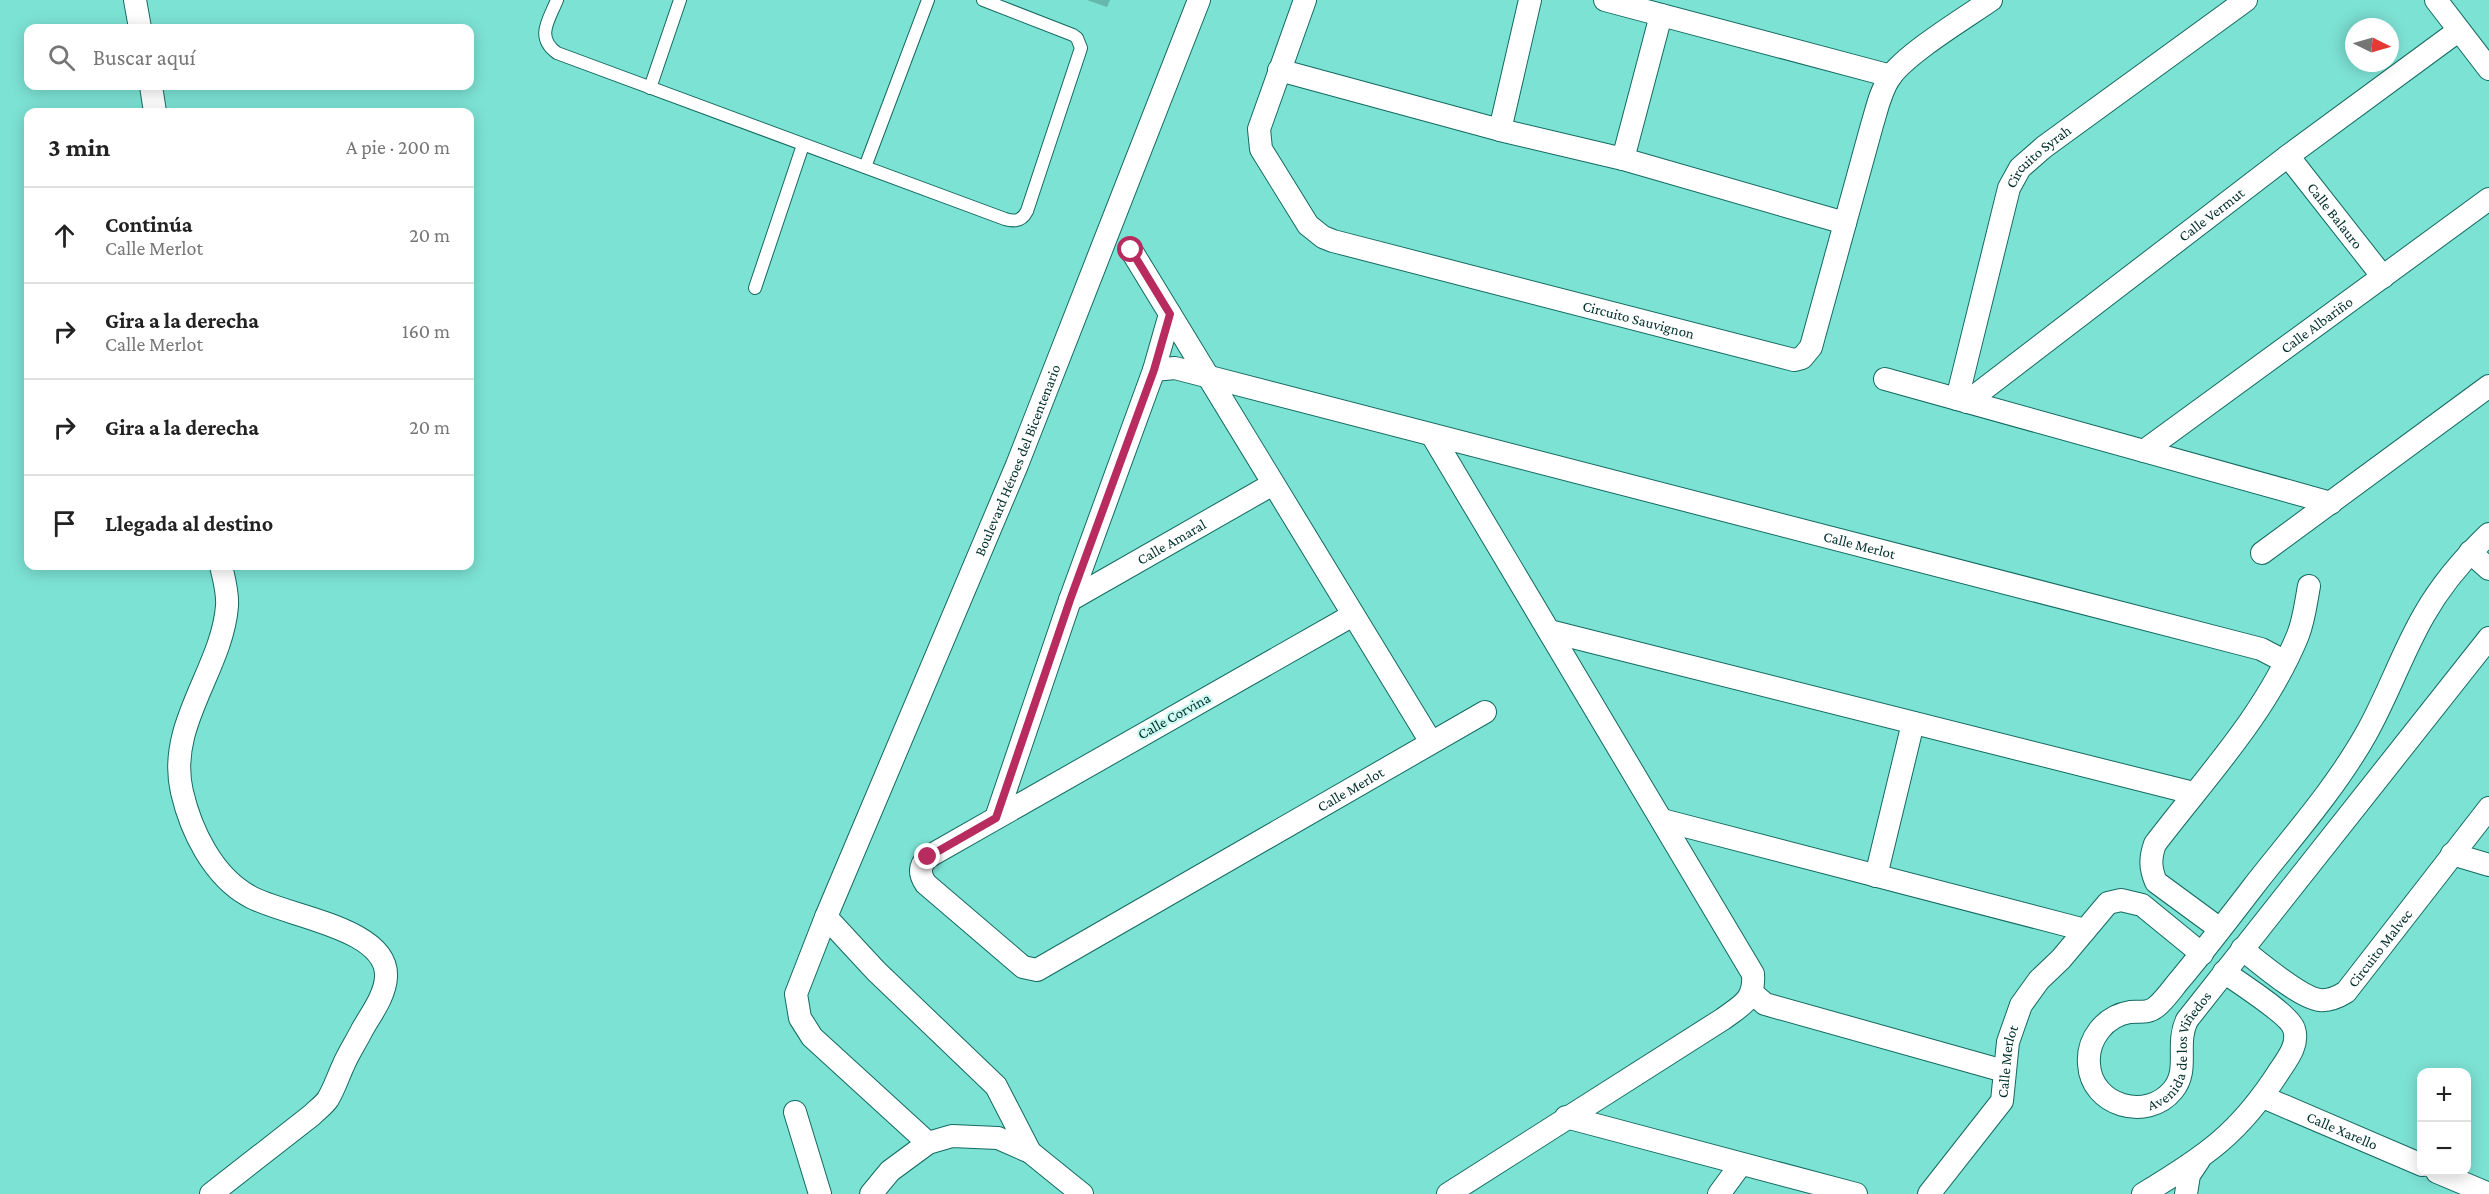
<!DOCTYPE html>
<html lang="es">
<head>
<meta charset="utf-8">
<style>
  :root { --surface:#fff; --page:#f2f2f2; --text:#222; --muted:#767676; --line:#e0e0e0 }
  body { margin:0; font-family:"Crimson Pro",serif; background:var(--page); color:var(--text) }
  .controls { position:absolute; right:18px; bottom:18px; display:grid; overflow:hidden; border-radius:12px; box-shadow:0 3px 15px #0003 }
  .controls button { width:54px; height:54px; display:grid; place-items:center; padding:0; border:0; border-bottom:2px solid var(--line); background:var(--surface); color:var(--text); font:30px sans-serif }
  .compass { position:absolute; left:2345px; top:18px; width:54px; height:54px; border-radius:50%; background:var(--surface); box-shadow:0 3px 15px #0003; rotate:95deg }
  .stop { position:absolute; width:18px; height:18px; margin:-14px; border:4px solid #b82b5e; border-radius:50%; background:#fff }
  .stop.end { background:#b82b5e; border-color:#fff; box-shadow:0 2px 6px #0008 }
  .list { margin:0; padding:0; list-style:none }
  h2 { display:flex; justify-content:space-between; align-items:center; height:78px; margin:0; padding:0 24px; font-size:26px }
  h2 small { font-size:20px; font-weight:400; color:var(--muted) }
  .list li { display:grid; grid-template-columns:39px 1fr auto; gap:18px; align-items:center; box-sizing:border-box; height:96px; padding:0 24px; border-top:2px solid var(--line) }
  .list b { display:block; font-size:22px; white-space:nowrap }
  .list p { margin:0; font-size:20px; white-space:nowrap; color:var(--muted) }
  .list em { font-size:20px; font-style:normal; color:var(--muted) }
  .icon { flex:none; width:33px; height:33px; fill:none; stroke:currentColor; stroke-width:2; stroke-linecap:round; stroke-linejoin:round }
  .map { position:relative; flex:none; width:2489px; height:1194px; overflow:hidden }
  .search { position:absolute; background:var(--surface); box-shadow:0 3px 15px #0003; left:24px; top:24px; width:450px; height:66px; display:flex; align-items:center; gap:15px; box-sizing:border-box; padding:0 21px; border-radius:12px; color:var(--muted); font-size:22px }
  .panel { position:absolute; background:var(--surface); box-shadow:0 3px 15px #0003; left:24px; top:108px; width:450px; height:462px; border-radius:12px }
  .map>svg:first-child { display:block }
  .building { fill:#66b7ac }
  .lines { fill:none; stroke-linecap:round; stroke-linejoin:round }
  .lane-casing { stroke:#146a61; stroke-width:14 }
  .street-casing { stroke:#146a61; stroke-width:24 }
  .lane { stroke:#fff; stroke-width:12 }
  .street { stroke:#fff; stroke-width:22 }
  .route { stroke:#b82b5e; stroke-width:8 }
  .labels { text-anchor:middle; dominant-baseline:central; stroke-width:4.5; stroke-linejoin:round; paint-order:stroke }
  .street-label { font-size:15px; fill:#00302b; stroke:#caf9f1 }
</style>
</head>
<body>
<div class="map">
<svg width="2489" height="1194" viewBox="0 0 2489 1194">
  <rect width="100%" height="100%" fill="#7ce2d4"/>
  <path class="building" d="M1087,0h23l-3,7z"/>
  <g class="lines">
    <defs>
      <g id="lane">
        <path d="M557,0c-8,20 -22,37 0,53l448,166c10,3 17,2 22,-8l54,-163 -4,-10 -4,-3 -90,-35"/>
        <path d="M650,88l30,-88"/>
        <path d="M865,167l63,-167"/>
        <path d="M755,288l48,-143"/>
      </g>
      <g id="street">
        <path d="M135,0l5,28"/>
        <path id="s1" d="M1305,0l-46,129 2,20 47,76 15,12 10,4 461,119 8,-2 9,-11 61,-222c5,-16 8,-33 18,-48 17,-24 75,-59 101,-77"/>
        <path d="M1605,0l286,76"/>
        <path d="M2436,0l53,69"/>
        <path d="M1279,70l221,60 123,29 222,64"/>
        <path d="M151,86l4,26"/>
        <path d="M1500,130l30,-130"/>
        <path id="s2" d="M2288,156l95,121"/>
        <path d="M1623,159l38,-144"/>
        <path d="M1131,250l300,492"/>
        <path id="s3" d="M1154,370l21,-2 1086,281 23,12"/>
        <path d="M1885,379l446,124"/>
        <path id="s4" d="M1957,399l52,-211 11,-20 24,-21 202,-147"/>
        <path id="s5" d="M1967,402l321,-246 170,-125"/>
        <path d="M1432,435l321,539c2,26 -11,31 -30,45l-275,175"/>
        <path id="s6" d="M2144,451l345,-252"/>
        <path id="s7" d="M2489,534c-25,24 -48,51 -65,81 -22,38 -36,80 -58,119 -31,55 -74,103 -113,153 -23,30 -46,60 -70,89 -9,10 -17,23 -27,31 -9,7 -16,4 -26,5 -25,4 -43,27 -41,52 2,42 58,58 84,26 17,-21 2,-45 14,-70l302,-382"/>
        <path d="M2470,552l19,17"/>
        <path d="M2262,553l227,-167"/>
        <path id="s8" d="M1070,600l203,-116"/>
        <path id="s9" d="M1353,615l-425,242c-9,9 -9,17 -2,27l97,83 14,3 448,-258"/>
        <path d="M1549,631l644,162"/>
        <path d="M996,818l74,-218 84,-230 16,-56"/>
        <path d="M1662,820l423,110"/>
        <path d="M2452,854l37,11"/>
        <path d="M1876,876l37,-153"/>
        <path d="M826,917l50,54 120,115 34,66"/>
        <path d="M2220,929l-64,-47c-6,-14 -6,-24 -1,-38 51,-67 111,-130 143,-209 6,-15 8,-33 11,-49"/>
        <path id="s10" d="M2242,949c17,13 58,49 78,51 10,1 18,-3 26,-8l143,-184"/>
        <path d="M1752,993l13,11 239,67"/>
        <path id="s11" d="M2263,1097l159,68"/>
        <path d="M795,1112l25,82"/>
        <path d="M1566,1117l290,77"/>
        <path id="s12" d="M928,1143l-116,-106 -12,-19 -4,-24 30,-77 191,-452 182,-465"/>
        <path d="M2437,1172l52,22"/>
        <path d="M211,1194l101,-79c5,-5 12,-10 16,-16 6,-10 10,-22 15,-33 5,-12 13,-24 19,-36 9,-16 23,-34 24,-53 3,-50 -103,-61 -137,-81 -36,-20 -58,-65 -67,-104 -16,-67 40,-122 45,-186 1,-14 -3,-27 -6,-40"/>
        <path d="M871,1194l19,-23 38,-28 24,-7 46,2 32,14 52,42"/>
        <path d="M1719,1194l22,-30"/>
        <path id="s13" d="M1929,1194l73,-93 6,-59 13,-37 18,-25 22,-21 47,-56 13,-3 21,5 60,49"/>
        <path d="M2143,1194c63,-38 97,-61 137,-124 8,-12 19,-26 14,-41 -4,-14 -56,-47 -70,-57"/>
        <path d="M2186,1194l3,-19 10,-15"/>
      </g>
    </defs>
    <use href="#lane" class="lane-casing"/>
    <use href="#street" class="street-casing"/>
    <use href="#lane" class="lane"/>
    <use href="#street" class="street"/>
  </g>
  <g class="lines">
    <path class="route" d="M928,857l68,-39 74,-218 84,-230 16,-56 -39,-64"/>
  </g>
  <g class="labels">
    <g class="street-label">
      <text stroke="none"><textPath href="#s4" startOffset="261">Circuito Syrah</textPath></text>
      <text stroke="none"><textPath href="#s5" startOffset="308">Calle Vermut</textPath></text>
      <text stroke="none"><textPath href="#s2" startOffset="76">Calle Balauro</textPath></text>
      <text stroke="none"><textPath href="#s1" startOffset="592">Circuito Sauvignon</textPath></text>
      <text stroke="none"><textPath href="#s6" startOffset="214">Calle Albariño</textPath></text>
      <text stroke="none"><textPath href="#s12" startOffset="782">Boulevard Héroes del Bicentenario</textPath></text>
      <text stroke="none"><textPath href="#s8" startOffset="117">Calle Amaral</textPath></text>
      <text stroke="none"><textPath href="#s3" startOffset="728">Calle Merlot</textPath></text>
      <text transform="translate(1174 716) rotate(-29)">Calle Corvina</text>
      <text stroke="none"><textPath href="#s9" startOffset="1023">Calle Merlot</textPath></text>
      <text stroke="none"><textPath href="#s10" startOffset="177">Circuito Malvec</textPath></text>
      <text stroke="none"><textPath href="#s7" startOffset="832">Avenida de los Viñedos</textPath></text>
      <text stroke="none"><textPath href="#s13" startOffset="158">Calle Merlot</textPath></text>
      <text stroke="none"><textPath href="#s11" startOffset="86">Calle Xarello</textPath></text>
    </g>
  </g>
</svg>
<div class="controls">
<button>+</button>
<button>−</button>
</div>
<svg class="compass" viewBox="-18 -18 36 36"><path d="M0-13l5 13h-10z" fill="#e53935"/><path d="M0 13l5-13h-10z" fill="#767676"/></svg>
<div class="stop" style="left:1131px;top:250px"></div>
<div class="stop end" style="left:928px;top:857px"></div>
<div class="search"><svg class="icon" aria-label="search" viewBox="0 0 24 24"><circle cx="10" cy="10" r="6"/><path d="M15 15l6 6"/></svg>Buscar aquí</div>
<section class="panel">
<h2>3 min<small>A pie · 200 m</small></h2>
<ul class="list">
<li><svg class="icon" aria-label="ahead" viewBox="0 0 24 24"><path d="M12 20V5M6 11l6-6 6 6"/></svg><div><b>Continúa</b><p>Calle Merlot</p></div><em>20 m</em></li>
<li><svg class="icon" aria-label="right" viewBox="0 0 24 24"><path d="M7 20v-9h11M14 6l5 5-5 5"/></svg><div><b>Gira a la derecha</b><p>Calle Merlot</p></div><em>160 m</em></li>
<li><svg class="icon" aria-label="right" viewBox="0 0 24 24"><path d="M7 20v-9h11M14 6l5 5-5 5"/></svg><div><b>Gira a la derecha</b></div><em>20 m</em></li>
<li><svg class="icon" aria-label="arrive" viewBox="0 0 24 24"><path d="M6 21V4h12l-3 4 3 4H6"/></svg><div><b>Llegada al destino</b></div></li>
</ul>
</section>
</div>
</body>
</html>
